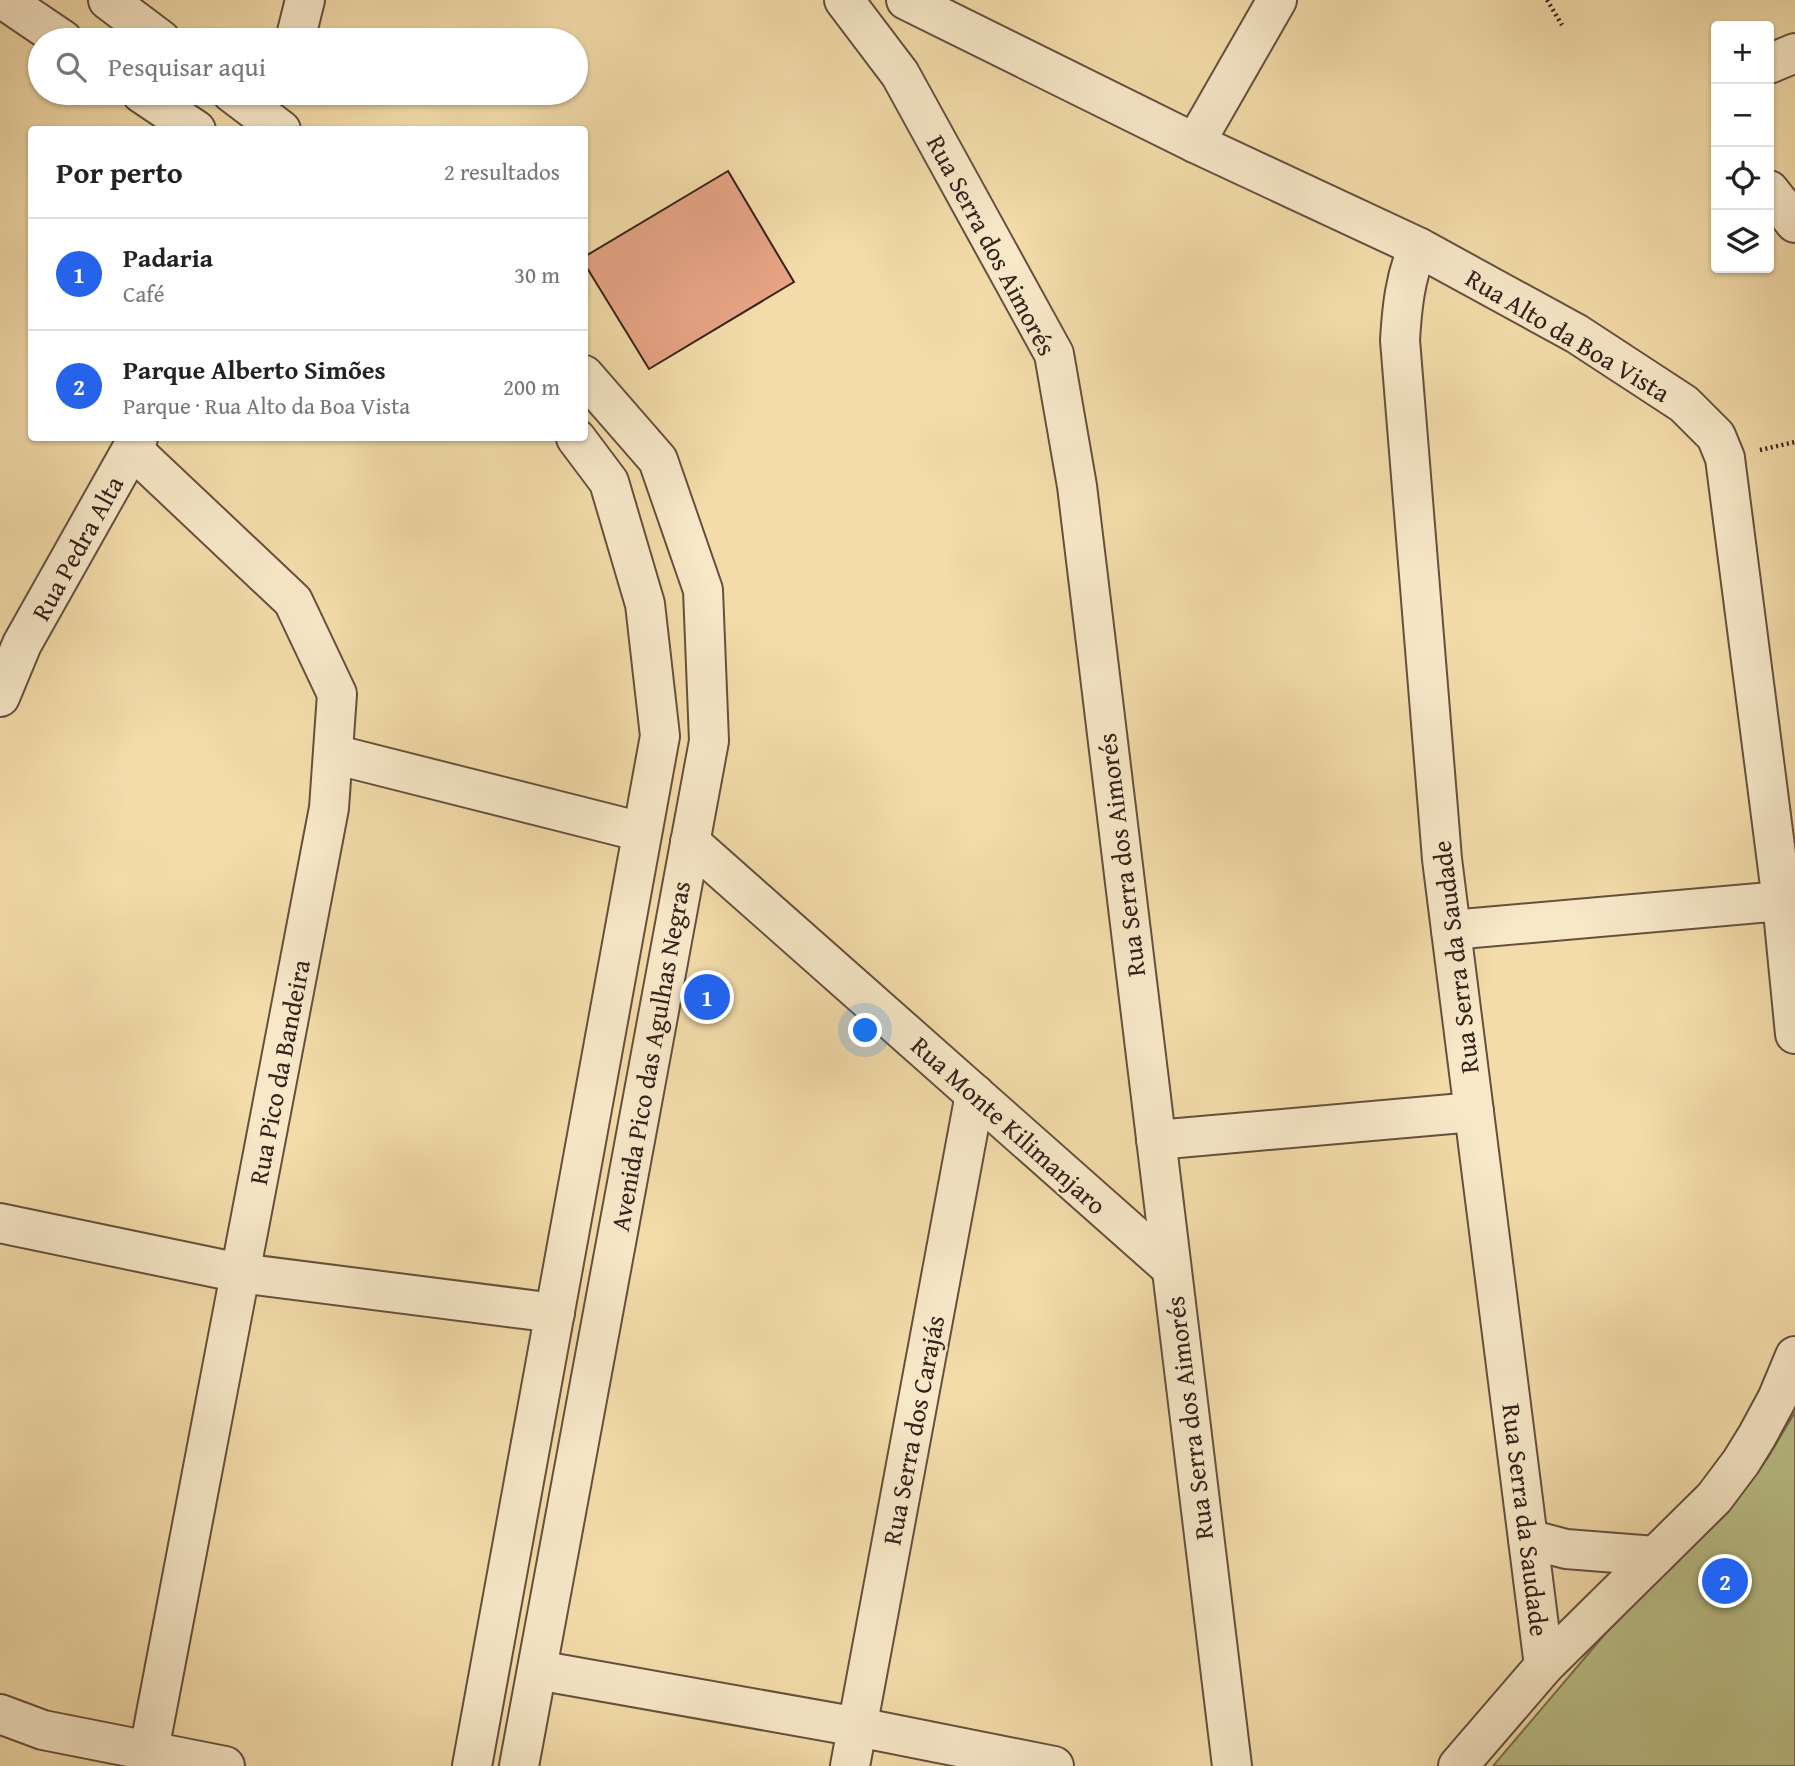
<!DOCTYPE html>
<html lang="pt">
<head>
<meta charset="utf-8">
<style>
  :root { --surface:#fff; --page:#f6f6f6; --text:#222; --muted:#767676; --line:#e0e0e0; --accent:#2563eb }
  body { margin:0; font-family:"Gentium Book Plus",serif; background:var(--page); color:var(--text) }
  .controls { position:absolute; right:21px; top:21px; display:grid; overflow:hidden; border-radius:7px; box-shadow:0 2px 5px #0004 }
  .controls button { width:63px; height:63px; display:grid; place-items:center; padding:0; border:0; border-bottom:2px solid var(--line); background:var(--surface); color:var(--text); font:35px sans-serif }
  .you { position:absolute; left:866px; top:1031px; width:24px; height:24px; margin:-18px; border:5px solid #fff; border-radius:50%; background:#1a73e8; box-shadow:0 0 0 10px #1a73e833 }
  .badge { display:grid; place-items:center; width:46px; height:46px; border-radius:50%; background:var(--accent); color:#fff; font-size:23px; font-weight:700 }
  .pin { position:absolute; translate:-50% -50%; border:4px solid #fff; box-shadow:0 2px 7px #0006 }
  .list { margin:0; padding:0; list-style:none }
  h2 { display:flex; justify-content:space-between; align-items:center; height:91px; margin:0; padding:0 28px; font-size:30px }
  h2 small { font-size:23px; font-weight:400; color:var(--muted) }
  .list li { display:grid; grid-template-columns:46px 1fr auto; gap:21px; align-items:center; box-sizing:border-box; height:112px; padding:0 28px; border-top:2px solid var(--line) }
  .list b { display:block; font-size:26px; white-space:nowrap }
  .list p { margin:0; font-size:23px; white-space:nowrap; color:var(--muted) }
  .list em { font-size:23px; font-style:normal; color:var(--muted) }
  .icon { flex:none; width:38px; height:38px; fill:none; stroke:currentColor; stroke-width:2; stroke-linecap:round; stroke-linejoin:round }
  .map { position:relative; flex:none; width:1795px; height:1766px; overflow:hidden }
  .search { position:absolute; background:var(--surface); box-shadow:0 2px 5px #0004; left:28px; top:28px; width:560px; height:77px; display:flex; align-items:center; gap:18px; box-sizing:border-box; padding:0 24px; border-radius:38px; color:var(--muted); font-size:26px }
  .panel { position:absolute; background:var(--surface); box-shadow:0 2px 5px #0004; left:28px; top:126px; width:560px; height:315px; border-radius:7px }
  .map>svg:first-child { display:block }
  .green { fill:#bac088; stroke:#787051; stroke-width:2 }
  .building { fill:#e7a485; stroke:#36211a; stroke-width:2 }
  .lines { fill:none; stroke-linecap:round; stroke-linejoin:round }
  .minor-casing { stroke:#65503e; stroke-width:42 }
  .path { stroke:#36211a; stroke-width:4.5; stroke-dasharray:2 3.5; stroke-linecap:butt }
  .minor { stroke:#f7e8c8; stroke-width:38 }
  .labels { text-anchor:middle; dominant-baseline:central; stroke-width:5; stroke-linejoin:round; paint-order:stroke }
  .street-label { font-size:26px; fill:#36211a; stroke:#f7e8c8 }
</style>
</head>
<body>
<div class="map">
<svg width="1795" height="1766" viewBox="0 0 1795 1766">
  <rect width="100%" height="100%" fill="#f3dcaa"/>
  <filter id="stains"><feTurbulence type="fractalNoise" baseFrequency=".00286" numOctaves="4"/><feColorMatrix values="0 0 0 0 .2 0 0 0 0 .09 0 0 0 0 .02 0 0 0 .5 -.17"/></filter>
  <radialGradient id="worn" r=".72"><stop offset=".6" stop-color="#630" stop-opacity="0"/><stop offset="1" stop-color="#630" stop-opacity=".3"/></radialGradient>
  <path class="green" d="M1795,1412v354h-302l112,-132 138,-144 24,-31z"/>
  <path class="building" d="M728,171l66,111 -145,87 -65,-106v-6z"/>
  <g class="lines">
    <defs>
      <g id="minor">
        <path d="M4,0l59,40"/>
        <path d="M108,0l53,40"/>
        <path d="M844,0l56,74 154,280 23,132 155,1280"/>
        <path d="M906,0l289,143 223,104 159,87 107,70 32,32 9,22 57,443 13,133"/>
        <path d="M295,40l10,-40"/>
        <path d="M1769,64l26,-11"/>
        <path d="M141,93l55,37"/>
        <path d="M232,93l49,37"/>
        <path d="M1195,143l82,-143"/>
        <path d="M1769,190l26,33"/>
        <path d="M1418,247c-13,31 -16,60 -18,93l42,519 102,807"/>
        <path d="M132,449l161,152 44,93 -8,114 -183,958"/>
        <path d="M0,697l22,-53 116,-206"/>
        <path d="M333,754l309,78"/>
        <path d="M690,842l481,426"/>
        <path d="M1451,930l331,-29"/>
        <path d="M1156,1140l318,-28"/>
        <path d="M0,1223l240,50 315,40"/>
        <path d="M1528,1539l38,10 89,7"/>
        <path d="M537,1670l321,57 196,39"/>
        <path d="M0,1714l43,16 182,36"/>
        <path d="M472,1766l188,-1030 -15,-132 -36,-122 -33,-44"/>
        <path d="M519,1766l190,-1025 -6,-151 -45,-130 -74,-85"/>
        <path d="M850,1766l125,-672"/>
        <path d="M1458,1766l86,-100 170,-168 27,-36 16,-26 20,-37 18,-43"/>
      </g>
    </defs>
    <use href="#minor" class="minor-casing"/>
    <g class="path">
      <path d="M1547,0l15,25"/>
      <path d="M1760,450l35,-8"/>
    </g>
    <use href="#minor" class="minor"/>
  </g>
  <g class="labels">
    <g class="street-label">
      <text transform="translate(992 245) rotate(62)">Rua Serra dos Aimorés</text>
      <text transform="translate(1568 335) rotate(31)">Rua Alto da Boa Vista</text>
      <text transform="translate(77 548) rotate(-61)">Rua Pedra Alta</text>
      <text transform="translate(1121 855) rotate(-97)">Rua Serra dos Aimorés</text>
      <text transform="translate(1455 957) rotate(-97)">Rua Serra da Saudade</text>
      <text transform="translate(650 1056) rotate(-80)">Avenida Pico das Agulhas Negras</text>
      <text transform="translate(279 1072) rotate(-79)">Rua Pico da Bandeira</text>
      <text transform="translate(1009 1125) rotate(42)">Rua Monte Kilimanjaro</text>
      <text transform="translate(1189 1418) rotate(-97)">Rua Serra dos Aimorés</text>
      <text transform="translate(913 1430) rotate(-79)">Rua Serra dos Carajás</text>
      <text transform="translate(1526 1520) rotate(83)">Rua Serra da Saudade</text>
    </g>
  </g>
  <rect width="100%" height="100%" filter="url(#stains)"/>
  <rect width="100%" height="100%" fill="url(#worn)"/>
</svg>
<div class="controls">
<button>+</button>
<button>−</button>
<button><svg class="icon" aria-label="locate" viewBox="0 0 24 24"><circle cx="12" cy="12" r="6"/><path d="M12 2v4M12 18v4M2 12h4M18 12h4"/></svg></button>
<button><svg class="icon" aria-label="layers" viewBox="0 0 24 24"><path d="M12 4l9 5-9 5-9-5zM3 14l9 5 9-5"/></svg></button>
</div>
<div class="you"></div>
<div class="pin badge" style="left:707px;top:997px">1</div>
<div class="pin badge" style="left:1725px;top:1581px">2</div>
<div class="search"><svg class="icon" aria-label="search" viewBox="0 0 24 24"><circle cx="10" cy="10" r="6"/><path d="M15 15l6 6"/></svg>Pesquisar aqui</div>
<section class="panel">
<h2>Por perto<small>2 resultados</small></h2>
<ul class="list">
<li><span class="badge">1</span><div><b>Padaria</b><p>Café</p></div><em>30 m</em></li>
<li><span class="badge">2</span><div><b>Parque Alberto Simões</b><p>Parque · Rua Alto da Boa Vista</p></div><em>200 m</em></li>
</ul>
</section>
</div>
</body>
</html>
